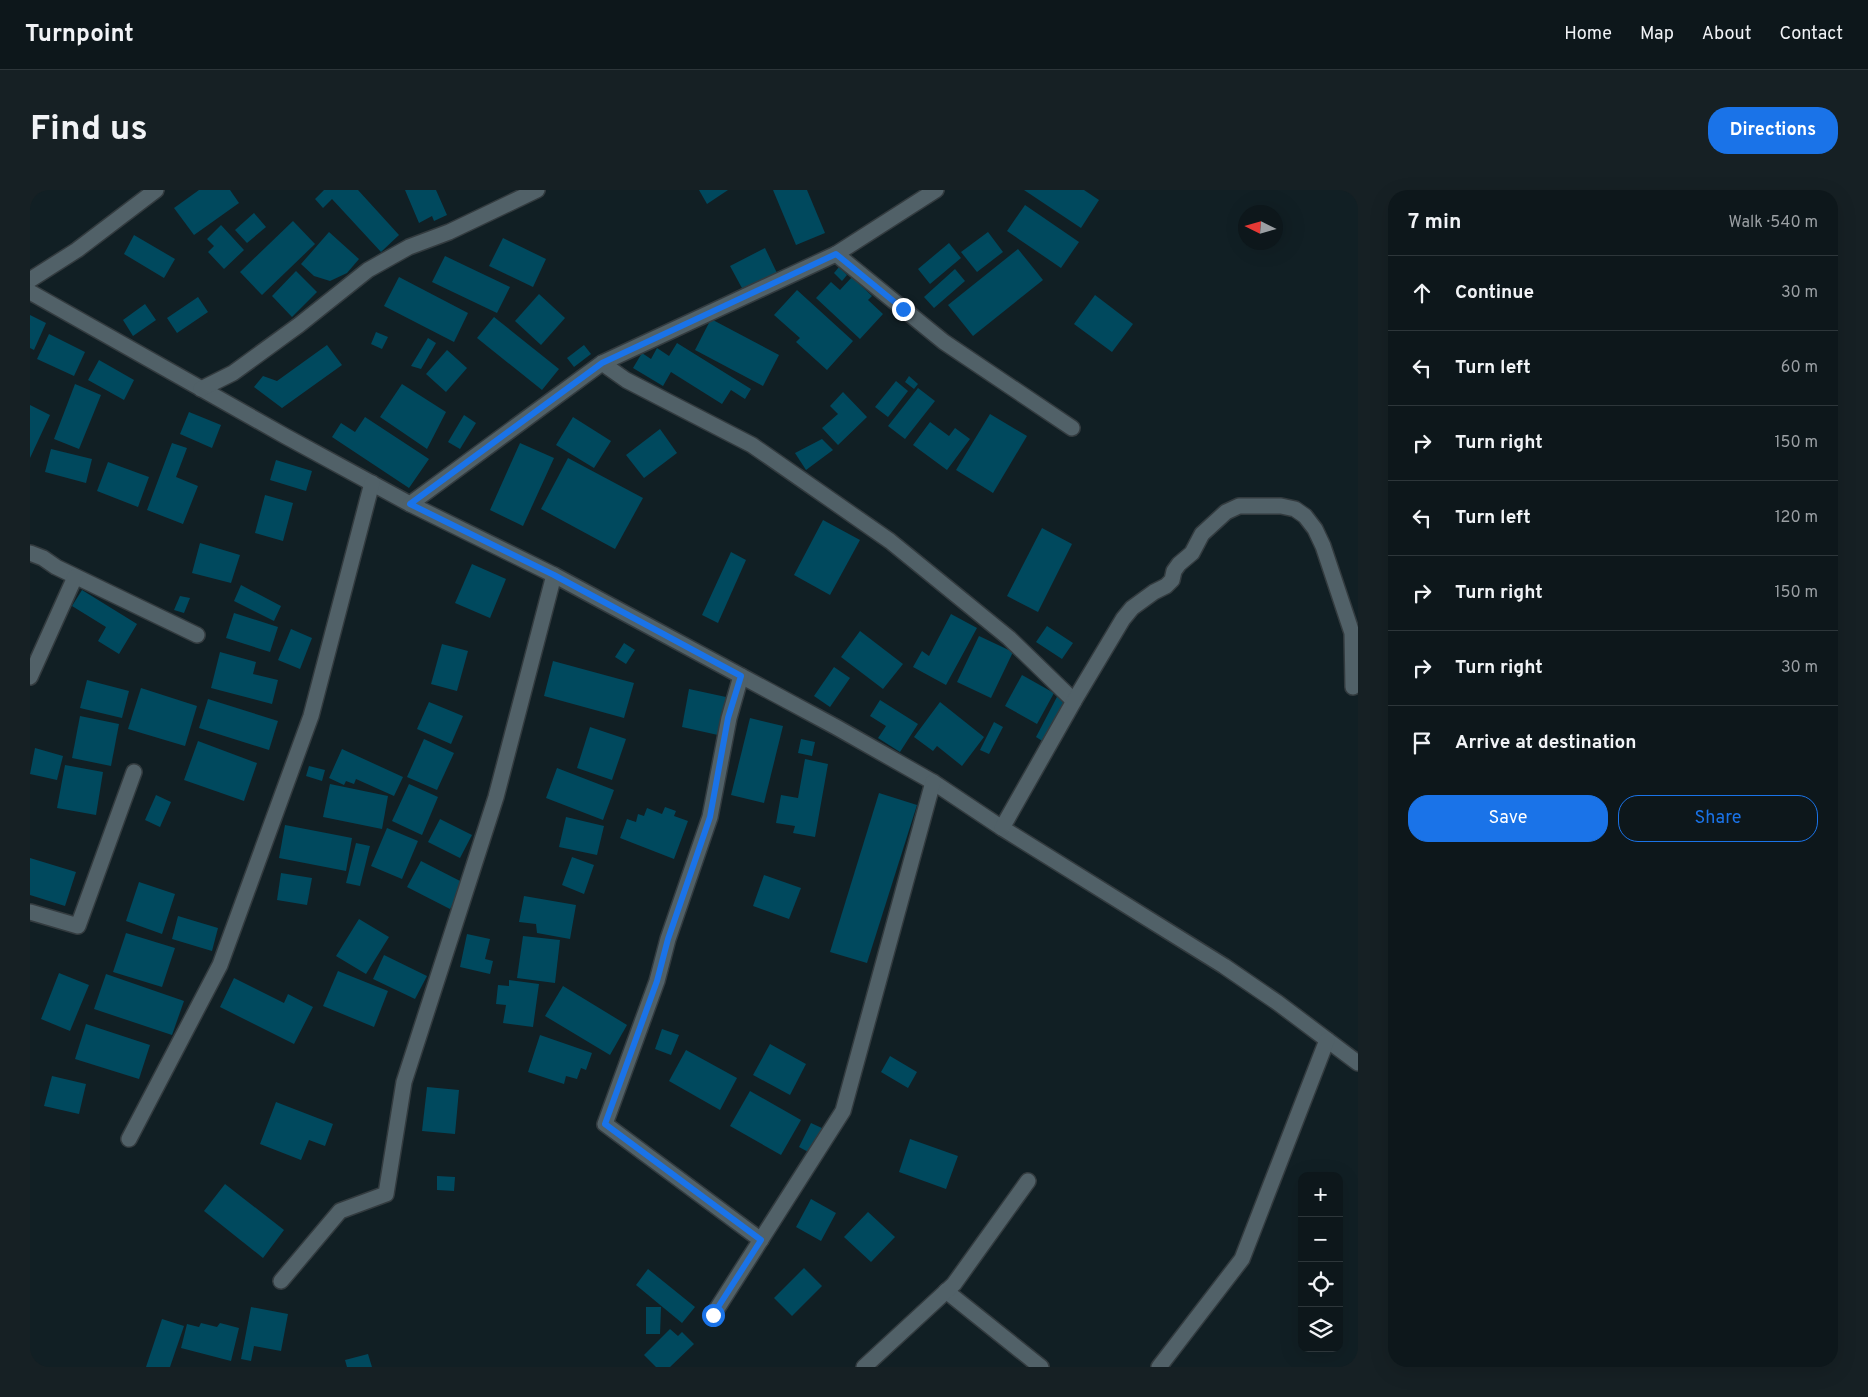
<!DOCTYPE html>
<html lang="en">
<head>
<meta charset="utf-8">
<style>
  :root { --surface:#0d171b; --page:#162024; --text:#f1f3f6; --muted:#9a9fa3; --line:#2d363a; --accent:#1a73e8 }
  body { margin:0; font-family:Overpass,sans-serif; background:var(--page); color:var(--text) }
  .controls { position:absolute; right:15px; bottom:15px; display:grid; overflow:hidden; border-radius:10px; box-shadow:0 5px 20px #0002 }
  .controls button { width:45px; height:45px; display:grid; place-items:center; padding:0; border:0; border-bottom:1px solid var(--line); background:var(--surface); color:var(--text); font:25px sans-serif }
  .compass { position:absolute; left:1208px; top:15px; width:45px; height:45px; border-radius:50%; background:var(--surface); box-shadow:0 5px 20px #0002; rotate:275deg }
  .stop { position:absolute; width:15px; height:15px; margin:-11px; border:4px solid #1a73e8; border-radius:50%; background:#fff }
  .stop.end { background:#1a73e8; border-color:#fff; box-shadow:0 1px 5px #0008 }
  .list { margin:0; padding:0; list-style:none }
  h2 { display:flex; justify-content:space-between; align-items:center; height:65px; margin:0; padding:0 20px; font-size:21px }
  h2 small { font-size:16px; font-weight:400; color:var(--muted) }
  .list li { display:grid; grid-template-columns:32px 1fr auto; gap:15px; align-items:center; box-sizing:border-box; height:75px; padding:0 20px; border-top:1px solid var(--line) }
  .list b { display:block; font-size:19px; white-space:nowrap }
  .list em { font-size:16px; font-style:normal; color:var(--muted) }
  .actions { display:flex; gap:10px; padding:15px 20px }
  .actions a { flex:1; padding:11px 0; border:1px solid var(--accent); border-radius:20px; text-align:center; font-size:18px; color:var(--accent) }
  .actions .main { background:var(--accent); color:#fff }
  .icon { flex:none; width:28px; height:28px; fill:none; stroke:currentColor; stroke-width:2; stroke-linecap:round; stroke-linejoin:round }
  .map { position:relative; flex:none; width:1328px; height:1177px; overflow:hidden; border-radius:20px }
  header { display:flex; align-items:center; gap:30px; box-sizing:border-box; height:70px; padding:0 25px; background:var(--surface); border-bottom:1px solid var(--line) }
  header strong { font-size:24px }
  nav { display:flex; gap:28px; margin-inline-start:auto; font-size:18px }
  .intro { display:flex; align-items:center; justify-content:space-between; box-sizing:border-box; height:120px; padding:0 30px }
  h1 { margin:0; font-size:35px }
  .button { padding:12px 22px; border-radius:20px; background:var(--accent); color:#fff; font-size:18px; font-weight:700 }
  main { display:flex; gap:30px; padding:0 30px }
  aside { flex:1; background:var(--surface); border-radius:20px; box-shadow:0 5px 20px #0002 }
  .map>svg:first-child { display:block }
  .building { fill:#00495e }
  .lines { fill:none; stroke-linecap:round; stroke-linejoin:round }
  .minor-casing { stroke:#333b3f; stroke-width:18 }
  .minor { stroke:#516168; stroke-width:15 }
  .route { stroke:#1a73e8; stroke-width:6 }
</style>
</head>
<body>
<header>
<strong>Turnpoint</strong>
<nav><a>Home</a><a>Map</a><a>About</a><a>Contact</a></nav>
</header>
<div class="intro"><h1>Find us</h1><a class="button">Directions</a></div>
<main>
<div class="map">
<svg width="1328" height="1177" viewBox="0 0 1328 1177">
  <rect width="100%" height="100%" fill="#111f24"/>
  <g class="building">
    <path d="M169,0h31l9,13 -45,32 -20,-27z"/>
    <path d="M294,0h34l41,45 -18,17 -49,-53 -9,9 -8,-9z"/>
    <path d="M375,0h31l11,25 -13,6 -2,-5 -13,7z"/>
    <path d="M669,0h29l-21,14z"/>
    <path d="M743,0h34l18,43 -29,12z"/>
    <path d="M994,0h60l15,10 -18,28z"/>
    <path d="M995,15l54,37 -18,26 -54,-37z"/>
    <path d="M224,23l12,14 -19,16 -12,-13z"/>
    <path d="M263,31l22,23 -53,51 -22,-23z"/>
    <path d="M191,35l23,25 -20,19 -16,-17 6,-6 -7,-7z"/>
    <path d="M299,42l30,27 -12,14 -17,8 -16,-5 -13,-12z"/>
    <path d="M958,42l15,20 -26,20 -16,-20z"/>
    <path d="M104,45l41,24 -11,19 -40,-24z"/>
    <path d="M473,48l43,21 -13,28 -44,-21z"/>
    <path d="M919,53l12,15 -31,26 -12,-15z"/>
    <path d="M735,58l12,25 -34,17 -13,-24z"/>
    <path d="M988,59l25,31 -70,56 -25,-31z"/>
    <path d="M415,66l65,31 -13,26 -65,-31z"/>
    <path d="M809,77l8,8 -5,6 -8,-8z"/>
    <path d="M925,79l10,12 -31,27 -10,-11z"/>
    <path d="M266,81l21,21 -25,25 -20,-21z"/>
    <path d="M369,87l69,36 -14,29 -70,-36z"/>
    <path d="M822,87l20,19 -4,4 15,14 -23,25 -44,-41 15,-16 9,8z"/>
    <path d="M767,100l56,51 -26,29 -31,-28 4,-4 -26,-23z"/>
    <path d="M509,104l26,24 -24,27 -26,-24z"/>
    <path d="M1065,105l38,29 -21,28 -38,-28z"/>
    <path d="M168,107l10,15 -31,21 -10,-15z"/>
    <path d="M115,114l11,16 -23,16 -10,-16z"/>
    <path d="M0,125l16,8 -12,27 -4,-2z"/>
    <path d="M464,127l65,52 -17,21 -65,-52z"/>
    <path d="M681,129l68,36 -16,31 -68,-36z"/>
    <path d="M346,142l12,5 -6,12 -11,-5z"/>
    <path d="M19,144l36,18 -11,24 -37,-17z"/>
    <path d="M398,148l8,5 -15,26 -10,-3z"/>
    <path d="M647,153l74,46 -6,10 -14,-9 -9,14 -51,-32 -8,14 -30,-18 9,-15 9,6 6,-11 12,8z"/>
    <path d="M297,155l15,20 -60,43 -28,-21 9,-11 14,5z"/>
    <path d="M554,155l7,9 -17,13 -7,-9z"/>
    <path d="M417,160l20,18 -21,24 -20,-18z"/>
    <path d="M69,170l35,20 -10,20 -36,-20z"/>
    <path d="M879,186l9,8 -4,5 -9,-7z"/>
    <path d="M866,191l12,10 -20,26 -13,-10z"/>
    <path d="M45,194l26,11 -22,54 -25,-10z"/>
    <path d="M372,194l44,28 -19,37 -47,-32z"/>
    <path d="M888,198l17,13 -30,38 -17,-13z"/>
    <path d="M813,202l24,25 -29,28 -16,-17 16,-14 -8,-8z"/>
    <path d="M0,215l20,10 -20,43z"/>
    <path d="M159,222l32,13 -9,23 -32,-14z"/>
    <path d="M960,224l37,22 -34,57 -37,-23z"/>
    <path d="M434,225l12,8 -16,26 -12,-7z"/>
    <path d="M335,227l64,42 -20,29 -77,-51 9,-14 14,9z"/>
    <path d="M543,227l38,24 -17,27 -38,-23z"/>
    <path d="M900,232l19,14 6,-8 15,11 -23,31 -34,-25z"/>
    <path d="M630,239l17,24 -33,25 -18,-23z"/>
    <path d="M792,249l11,11 -27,20 -11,-17z"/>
    <path d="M142,253l15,5 -11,29 22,9 -15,38 -36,-14z"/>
    <path d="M490,253l34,15 -31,68 -33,-16z"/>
    <path d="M21,259l41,10 -6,24 -41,-11z"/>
    <path d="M538,268l75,40 -28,51 -74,-40z"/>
    <path d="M246,270l36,11 -6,20 -36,-11z"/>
    <path d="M78,272l41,15 -11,30 -41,-16z"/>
    <path d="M235,305l28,8 -10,38 -28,-8z"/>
    <path d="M793,330l37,20 -30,55 -36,-20z"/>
    <path d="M1012,338l30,16 -34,68 -31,-16z"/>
    <path d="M170,353l40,12 -9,28 -39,-10z"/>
    <path d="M701,362l15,8 -28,63 -16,-8z"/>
    <path d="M442,374l34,15 -16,39 -35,-15z"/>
    <path d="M211,395l40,21 -7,15 -40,-20z"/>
    <path d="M52,400l55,34 -18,30 -21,-13 8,-14 -34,-21z"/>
    <path d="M150,406l10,2 -6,15 -10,-3z"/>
    <path d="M204,423l44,14 -8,25 -44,-14z"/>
    <path d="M921,424l26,14 -31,57 -33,-18 9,-16 7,5z"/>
    <path d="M1017,436l26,17 -11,16 -26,-17z"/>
    <path d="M261,439l21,9 -12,31 -22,-9z"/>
    <path d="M830,441l43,33 -20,25 -42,-32z"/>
    <path d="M949,446l34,16 -22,46 -34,-16z"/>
    <path d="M594,453l11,7 -9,14 -11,-7z"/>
    <path d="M412,454l26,7 -11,40 -26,-7z"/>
    <path d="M190,462l36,10 -3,12 25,6 -6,24 -61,-16z"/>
    <path d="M523,471l81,22 -10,35 -80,-22z"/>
    <path d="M804,477l16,11 -20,29 -16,-11z"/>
    <path d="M992,485l32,18 -17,31 -32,-18z"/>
    <path d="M57,490l42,11 -7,27 -42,-10z"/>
    <path d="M111,498l56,18 -12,40 -57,-17z"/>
    <path d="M659,499l37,8 -8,38 -36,-8z"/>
    <path d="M1029,503l8,5 -23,44 -8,-5z"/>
    <path d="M178,509l70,22 -9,29 -70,-22z"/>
    <path d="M850,510l38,24 -18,28 -22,-14 8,-12 -16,-10z"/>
    <path d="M399,512l34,14 -12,28 -34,-15z"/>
    <path d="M910,512l44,35 -22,29 -25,-20 -4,5 -19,-14z"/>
    <path d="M50,526l39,8 -8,42 -39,-8z"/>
    <path d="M720,528l33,8 -19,77 -33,-8z"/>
    <path d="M964,532l9,5 -14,27 -9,-4z"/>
    <path d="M560,537l36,12 -14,41 -35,-12z"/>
    <path d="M394,549l30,14 -17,37 -30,-13z"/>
    <path d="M771,549l14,3 -3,14 -14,-3z"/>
    <path d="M168,551l59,22 -13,38 -60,-21z"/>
    <path d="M5,558l28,8 -6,24 -27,-6z"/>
    <path d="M312,559l61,28 -9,19 -38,-17 -2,5 -8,-3 -2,4 -15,-7z"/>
    <path d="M775,569l23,5 -13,73 -22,-4 2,-7 -19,-3 5,-28 17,3z"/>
    <path d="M35,575l38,7 -7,43 -39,-7z"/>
    <path d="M279,576l16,4 -3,11 -16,-5z"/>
    <path d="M527,578l57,22 -11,30 -57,-22z"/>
    <path d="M300,594l58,12 -6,33 -59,-12z"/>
    <path d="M379,594l29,13 -16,38 -30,-14z"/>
    <path d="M849,603l38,12 -50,158 -37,-11z"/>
    <path d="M126,605l15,7 -11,25 -15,-7z"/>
    <path d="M635,617l11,4 -2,5 14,5 -14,38 -54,-21 7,-19 9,3 2,-8 6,2 3,-8 15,6z"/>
    <path d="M536,627l38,9 -7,29 -38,-8z"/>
    <path d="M410,629l32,16 -12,23 -32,-16z"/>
    <path d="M255,635l67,13 -6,33 -67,-13z"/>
    <path d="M357,638l31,13 -16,38 -31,-13z"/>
    <path d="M326,653l14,3 -10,40 -14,-3z"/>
    <path d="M542,667l22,8 -10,29 -22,-9z"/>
    <path d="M0,668l46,14 -11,34 -35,-11z"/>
    <path d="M391,671l43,22 -14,26 -43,-22z"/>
    <path d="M251,683l31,5 -5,27 -30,-5z"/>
    <path d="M734,685l37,13 -12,31 -36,-13z"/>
    <path d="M109,692l36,12 -13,40 -36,-13z"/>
    <path d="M494,706l52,9 -6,34 -33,-6 -1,-9 -17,-2z"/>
    <path d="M148,726l40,12 -6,23 -40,-12z"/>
    <path d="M329,729l30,18 -23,37 -30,-18z"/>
    <path d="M96,743l49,15 -13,39 -49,-15z"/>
    <path d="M437,744l23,5 -5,20 8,2 -3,13 -30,-7z"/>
    <path d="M493,746l37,4 -5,43 -38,-5z"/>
    <path d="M354,765l43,21 -12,23 -42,-20z"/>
    <path d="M308,781l50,20 -14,36 -51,-21z"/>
    <path d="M29,783l30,12 -19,46 -29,-12z"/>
    <path d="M76,784l78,27 -12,34 -78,-26z"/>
    <path d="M204,788l50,25 4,-9 25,13 -19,37 -74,-37z"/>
    <path d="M479,790l30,4 -6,43 -30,-4 3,-18 -10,-1 2,-19 11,1z"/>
    <path d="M533,796l64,39 -17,30 -65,-39z"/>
    <path d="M56,834l64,21 -11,34 -64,-20z"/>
    <path d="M632,839l17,6 -8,20 -16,-6z"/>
    <path d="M510,845l52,18 -6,17 -5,-2 -4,11 -11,-3 -2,8 -36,-12z"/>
    <path d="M740,854l36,20 -16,31 -37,-20z"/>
    <path d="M656,860l51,28 -17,32 -51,-29z"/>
    <path d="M860,866l27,16 -9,16 -27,-16z"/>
    <path d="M22,886l34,8 -7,30 -35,-8z"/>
    <path d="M397,897l32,3 -4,44 -33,-3z"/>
    <path d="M720,901l51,29 -20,35 -51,-29z"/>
    <path d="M246,912l57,22 -8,22 -16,-6 -8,20 -41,-16z"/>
    <path d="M781,933l13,6 -12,25 -13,-7z"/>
    <path d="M880,949l48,17 -12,33 -47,-17z"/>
    <path d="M407,986l18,1 -1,14 -17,-1z"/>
    <path d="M195,994l59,46 -21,28 -59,-47z"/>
    <path d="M781,1009l25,14 -15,28 -25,-14z"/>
    <path d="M838,1022l27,25 -24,25 -27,-25z"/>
    <path d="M774,1078l18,18 -30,30 -18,-18z"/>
    <path d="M618,1079l47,38 -13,16 -46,-38z"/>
    <path d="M221,1117l37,7 -7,37 -27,-5 -3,15 -10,-2z"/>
    <path d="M616,1117h15l-1,27h-14z"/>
    <path d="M132,1129l22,7 -14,41h-24z"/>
    <path d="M171,1133l16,4 3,-4 19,5 -8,33 -50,-13 6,-24 12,3z"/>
    <path d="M640,1139l8,7 4,-4 12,12 -24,23h-14l-12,-12z"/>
    <path d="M338,1164l4,13h-25l-2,-7z"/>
  </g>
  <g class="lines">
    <defs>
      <g id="minor">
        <path d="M806,64l108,88 128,86"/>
        <path d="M0,90l47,-30 79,-60"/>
        <path d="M0,102l255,144 125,68 144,71 282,152 97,55 69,46 222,138 54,37 80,60"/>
        <path d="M572,173l24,17 126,65 138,96 119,97 65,63"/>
        <path d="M171,199l32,-16 66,-48 69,-55 41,-23 40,-15 88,-42"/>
        <path d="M380,314l192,-141 234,-109 100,-64"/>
        <path d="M0,363l13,5 13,9 141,68"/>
        <path d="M711,486l-12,42 -19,99 -42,122 -11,42 -52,143 156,116"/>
        <path d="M0,487l45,-100"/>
        <path d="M972,638l72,-127 49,-82 9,-11 22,-16 12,-6 6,-6 2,-9 5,-7 13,-11 10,-19 24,-22 13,-6h42l14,3 10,7 10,13 8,17 29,87 1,54"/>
        <path d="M0,722l48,14 56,-154"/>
        <path d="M99,949l91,-174 91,-249 61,-233"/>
        <path d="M251,1091l59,-70 46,-17 18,-112 92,-285 58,-222"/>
        <path d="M916,1101l95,76"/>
        <path d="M683,1125l130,-204 90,-329"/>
        <path d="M834,1177l90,-83 74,-103"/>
        <path d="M1129,1177l83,-108 85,-219"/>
      </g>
    </defs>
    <use href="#minor" class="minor-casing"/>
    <use href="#minor" class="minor"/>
  </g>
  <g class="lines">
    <path class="route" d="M683,1125l48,-75 -156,-116 52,-143 11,-42 42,-122 18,-99 13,-42 -187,-101 -144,-71 192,-141 234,-109 67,55"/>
  </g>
</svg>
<div class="controls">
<button>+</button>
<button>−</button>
<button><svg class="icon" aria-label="locate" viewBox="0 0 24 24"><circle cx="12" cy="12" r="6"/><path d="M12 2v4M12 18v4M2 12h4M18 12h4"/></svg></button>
<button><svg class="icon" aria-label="layers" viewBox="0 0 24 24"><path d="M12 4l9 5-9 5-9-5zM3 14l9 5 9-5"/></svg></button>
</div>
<svg class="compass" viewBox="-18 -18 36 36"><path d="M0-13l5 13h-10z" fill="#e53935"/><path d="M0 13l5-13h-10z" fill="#9a9fa3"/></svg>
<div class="stop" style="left:683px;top:1125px"></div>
<div class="stop end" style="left:873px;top:119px"></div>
</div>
<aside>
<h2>7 min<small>Walk · 540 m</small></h2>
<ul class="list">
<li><svg class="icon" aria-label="ahead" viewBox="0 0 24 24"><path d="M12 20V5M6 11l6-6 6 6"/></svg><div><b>Continue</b></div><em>30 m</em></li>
<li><svg class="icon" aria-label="left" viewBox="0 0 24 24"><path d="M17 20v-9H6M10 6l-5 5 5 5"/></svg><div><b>Turn left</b></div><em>60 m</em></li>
<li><svg class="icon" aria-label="right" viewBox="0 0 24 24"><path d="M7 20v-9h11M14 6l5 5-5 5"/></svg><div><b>Turn right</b></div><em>150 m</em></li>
<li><svg class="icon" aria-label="left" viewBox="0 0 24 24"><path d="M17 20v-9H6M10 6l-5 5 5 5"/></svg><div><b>Turn left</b></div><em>120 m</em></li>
<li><svg class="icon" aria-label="right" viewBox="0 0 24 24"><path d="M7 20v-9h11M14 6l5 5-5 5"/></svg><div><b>Turn right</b></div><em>150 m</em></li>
<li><svg class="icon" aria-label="right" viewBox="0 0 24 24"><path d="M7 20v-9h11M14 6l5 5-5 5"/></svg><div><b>Turn right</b></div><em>30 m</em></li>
<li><svg class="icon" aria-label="arrive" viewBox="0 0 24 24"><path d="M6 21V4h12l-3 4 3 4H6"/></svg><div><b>Arrive at destination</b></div></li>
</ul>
<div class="actions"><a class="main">Save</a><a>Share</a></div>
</aside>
</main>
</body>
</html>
